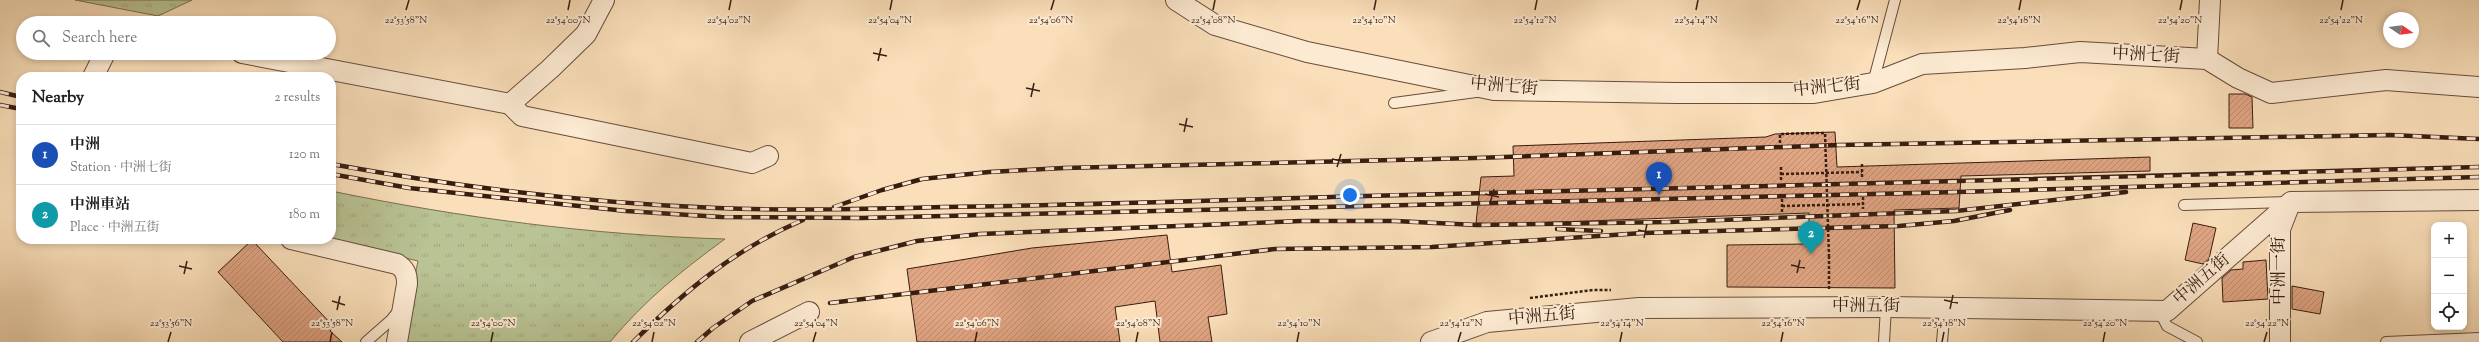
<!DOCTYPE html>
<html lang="en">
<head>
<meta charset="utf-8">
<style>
  :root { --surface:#fff; --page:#f2f2f2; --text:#222; --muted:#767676; --line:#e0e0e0; --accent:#8f2418 }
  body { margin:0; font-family:"Sorts Mill Goudy","Noto Serif TC",serif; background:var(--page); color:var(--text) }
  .controls { position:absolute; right:12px; bottom:12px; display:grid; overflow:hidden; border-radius:8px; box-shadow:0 2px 6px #0003 }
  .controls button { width:36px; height:36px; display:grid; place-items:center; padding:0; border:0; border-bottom:1px solid var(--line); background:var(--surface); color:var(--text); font:20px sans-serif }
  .compass { position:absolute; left:2383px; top:12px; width:36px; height:36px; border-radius:50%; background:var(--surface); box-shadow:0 2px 6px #0003; rotate:103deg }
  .you { position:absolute; left:1350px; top:195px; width:14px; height:14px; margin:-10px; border:3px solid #fff; border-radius:50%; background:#1a73e8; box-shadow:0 0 0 6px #1a73e833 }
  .badge { display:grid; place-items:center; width:26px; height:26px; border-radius:50%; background:var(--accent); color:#fff; font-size:13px; font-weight:700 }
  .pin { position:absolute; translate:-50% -33px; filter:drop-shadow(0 1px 2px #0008) }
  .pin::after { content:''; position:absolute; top:21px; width:14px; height:12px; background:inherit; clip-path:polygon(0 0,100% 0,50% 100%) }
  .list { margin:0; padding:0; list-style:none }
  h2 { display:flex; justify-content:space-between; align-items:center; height:52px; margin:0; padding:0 16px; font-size:17px }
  h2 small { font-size:13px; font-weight:400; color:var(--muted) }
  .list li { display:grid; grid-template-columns:26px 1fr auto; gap:12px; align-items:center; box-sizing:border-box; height:60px; padding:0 16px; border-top:1px solid var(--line) }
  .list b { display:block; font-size:15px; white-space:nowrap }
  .list p { margin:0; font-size:13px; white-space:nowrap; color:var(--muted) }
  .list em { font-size:13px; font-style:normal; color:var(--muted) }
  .icon { flex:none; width:22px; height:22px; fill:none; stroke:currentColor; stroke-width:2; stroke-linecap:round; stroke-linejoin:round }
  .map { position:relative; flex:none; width:2479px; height:342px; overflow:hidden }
  .search { position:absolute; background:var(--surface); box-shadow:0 2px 6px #0003; left:16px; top:16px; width:320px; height:44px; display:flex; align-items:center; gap:10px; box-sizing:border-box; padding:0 14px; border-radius:22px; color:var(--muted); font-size:15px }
  .panel { position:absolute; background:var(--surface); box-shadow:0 2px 6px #0003; left:16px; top:72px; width:320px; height:172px; border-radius:16px }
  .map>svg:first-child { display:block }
  .grass { fill:url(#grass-tufts); stroke:#787052 }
  .building { fill:url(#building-hatch); stroke:#381c11 }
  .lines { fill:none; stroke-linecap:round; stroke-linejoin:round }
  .lane-casing { stroke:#684d3b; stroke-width:12 }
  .street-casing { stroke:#684d3b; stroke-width:22 }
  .path { stroke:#381c11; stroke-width:2.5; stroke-dasharray:3 2; stroke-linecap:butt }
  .lane { stroke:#fcead2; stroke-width:10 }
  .street { stroke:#fcead2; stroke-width:20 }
  .rail-casing { stroke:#381c11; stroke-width:4.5 }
  .rail { stroke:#fcead2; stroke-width:3; stroke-dasharray:9; stroke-linecap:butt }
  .path-bridge { stroke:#381c11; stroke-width:2.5; stroke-dasharray:3 2; stroke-linecap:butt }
  .ticks { fill:none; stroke:#381c11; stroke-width:1.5 }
  .labels { text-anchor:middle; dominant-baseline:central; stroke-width:4; stroke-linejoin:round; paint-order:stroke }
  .street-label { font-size:17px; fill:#381c11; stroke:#fcead2 }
  .ticks-label { font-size:10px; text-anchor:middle; fill:#381c11; stroke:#fcead2; stroke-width:4; stroke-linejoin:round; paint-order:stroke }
</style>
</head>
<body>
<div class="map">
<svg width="2479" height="342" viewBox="0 0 2479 342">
  <defs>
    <pattern id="grass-tufts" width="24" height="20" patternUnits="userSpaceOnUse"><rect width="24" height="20" fill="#b9c394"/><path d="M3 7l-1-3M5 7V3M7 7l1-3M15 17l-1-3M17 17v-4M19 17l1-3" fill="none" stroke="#a0a77f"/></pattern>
    <pattern id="building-hatch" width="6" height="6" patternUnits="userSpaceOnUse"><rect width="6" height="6" fill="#e0a583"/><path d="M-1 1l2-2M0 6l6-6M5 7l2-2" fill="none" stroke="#c18d70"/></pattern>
  </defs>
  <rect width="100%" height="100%" fill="#fadfba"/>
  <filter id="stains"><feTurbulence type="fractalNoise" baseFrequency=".005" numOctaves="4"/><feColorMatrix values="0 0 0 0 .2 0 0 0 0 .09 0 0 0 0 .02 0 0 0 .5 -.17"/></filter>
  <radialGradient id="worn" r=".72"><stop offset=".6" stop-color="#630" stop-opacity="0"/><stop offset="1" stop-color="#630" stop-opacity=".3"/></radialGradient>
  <g class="grass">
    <path d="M75,0h117l-34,16z"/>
    <path d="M331,191c132,27 260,44 394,48 -44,32 -80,61 -115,103h-209l17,-81 -92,-22h5z"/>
  </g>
  <g class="building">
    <path d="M2229,94h16l7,3 1,31h-24z"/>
    <path d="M1835,132l2,35 313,-10v14l-189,5 -2,32 -65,2 1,78 -168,-1v-42l82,-1v-31l-305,11 -28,-1 5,-46 33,-1 -1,-30 253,-9 9,-3z"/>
    <path d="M2193,223l23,5 -7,31 -6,5 -18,-4z"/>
    <path d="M1167,235l5,37 49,-7 6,49 -19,3 4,25h-52l-5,-41 -40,6 5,35h-203l-10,-73 125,-21z"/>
    <path d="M252,240l82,87 -4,4 12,11h-59l-65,-70z"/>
    <path d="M2266,260l2,39 -45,3 -1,-24 9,-8 12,-1v-7z"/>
    <path d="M2292,286l32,6 -4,22 -28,-5z"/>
  </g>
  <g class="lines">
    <defs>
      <g id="lane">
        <path d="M1873,83l22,-83"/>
        <path d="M1394,103l82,-11"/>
        <path d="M2184,205l105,-3"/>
        <path d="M2159,311l8,15 30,16"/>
        <path d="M366,342l25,-22 8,-10"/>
        <path d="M1884,342l2,-35"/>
        <path d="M1942,342l3,-34"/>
        <path d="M2386,342l93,-4"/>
      </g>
      <g id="street">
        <path d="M1176,0l39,25 92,27 187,38 183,3h137l59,-10 49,-19 103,-6 55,-6 127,7 31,19 33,15 115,-13 93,7"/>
        <path d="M242,53l268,51 40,-35 36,-35 18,-34"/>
        <path d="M2207,59l3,-59"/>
        <path d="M93,77l12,-24"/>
        <path d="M510,104l12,12 230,47 16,-7"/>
        <path d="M291,239l106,25c8,5 10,10 10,20l-10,58"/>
        <path d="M750,342l59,-30"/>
        <path d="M1431,342l56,-20 152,-14 247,-1 281,4 124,-109 188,-2"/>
        <path d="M2280,342v-113l9,-23"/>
      </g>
    </defs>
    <use href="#lane" class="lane-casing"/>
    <use href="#street" class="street-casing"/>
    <g class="path">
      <path d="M1780,143v-9l36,-1"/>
      <path d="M1862,164v15"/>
      <path d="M1781,167v14"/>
      <path d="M1781,174l81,-2"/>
      <path d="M1863,197v12"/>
      <path d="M1782,199v13"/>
      <path d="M1782,206l81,-2"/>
      <path d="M1829,256v33"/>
      <path d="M1530,298l63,-8h18"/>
    </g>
    <use href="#lane" class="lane"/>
    <use href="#street" class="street"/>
    <defs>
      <g id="rail">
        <path d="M0,92l21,5"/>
        <path d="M0,105l21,4"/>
        <path d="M331,164c127,23 257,39 386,44 76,3 152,1 227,-1 141,-2 281,-7 422,-11 371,-10 742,-17 1113,-29"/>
        <path d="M331,174l78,14 217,23 95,6 140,1 1097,-26 521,-15"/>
        <path d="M834,207l48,-17 40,-11 67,-7 75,-4 412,-10 363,-13 551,-10 89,4"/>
        <path d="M1557,229l44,2"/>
        <path d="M830,303l445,-54 157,-2 211,-14 256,-7 55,-5 56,-11"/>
        <path d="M633,342c53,-52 102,-93 170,-122"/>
        <path d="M697,342l16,-14 39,-27 102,-44 63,-16 63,-7 321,-13h94l82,4 192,-3 287,-11 170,-19"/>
      </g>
    </defs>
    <use href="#rail" class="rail-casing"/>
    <use href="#rail" class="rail"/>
    <path class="path-bridge" d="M1816,133h9l4,123"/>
  </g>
  <path class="ticks" d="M406,10l3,-10M568,10l2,-10M729,10l2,-10M890,10l2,-10M1051,10l3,-10M1213,10l2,-10M1374,10l2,-10M1535,10l2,-10M1696,10l2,-10M1857,10l3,-10M2019,10l2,-10M2180,10l2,-10M2341,10l2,-10M873,53l14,3M878,61l3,-13M1026,88l14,3M1031,97l3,-14M1179,124l14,3M1184,132l3,-14M1332,159l14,3M1337,167l4,-13M1485,194l14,3M1490,203l4,-14M1638,230l14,3M1644,238l3,-14M1791,265l14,3M179,266l13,3M1797,273l3,-13M184,274l3,-13M1944,300l14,3M332,301l13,4M1950,309l3,-14M337,310l3,-14M168,342l3,-10M330,342l2,-10M491,342l2,-10M652,342l2,-10M813,342l3,-10M975,342l2,-10M1136,342l2,-10M1297,342l2,-10M1458,342l3,-10M1620,342l2,-10M1781,342l2,-10M1942,342l2,-10M2103,342l2,-10M2264,342l3,-10"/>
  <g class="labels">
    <g class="street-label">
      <text transform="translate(2146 56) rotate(3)">中洲七街</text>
      <text transform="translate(1504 87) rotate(5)">中洲七街</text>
      <text transform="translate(1827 88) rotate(-6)">中洲七街</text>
      <text transform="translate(2280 271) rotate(-90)">中洲一街</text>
      <text transform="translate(2202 280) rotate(-41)">中洲五街</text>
      <text x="1866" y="307">中洲五街</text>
      <text transform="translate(1542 317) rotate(-5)">中洲五街</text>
    </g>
  </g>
  <g class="ticks-label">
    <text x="406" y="23">22°53'58"N</text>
    <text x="568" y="23">22°54'00"N</text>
    <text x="729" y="23">22°54'02"N</text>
    <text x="890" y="23">22°54'04"N</text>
    <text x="1051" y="23">22°54'06"N</text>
    <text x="1213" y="23">22°54'08"N</text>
    <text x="1374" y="23">22°54'10"N</text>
    <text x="1535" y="23">22°54'12"N</text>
    <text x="1696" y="23">22°54'14"N</text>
    <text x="1857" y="23">22°54'16"N</text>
    <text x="2019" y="23">22°54'18"N</text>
    <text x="2180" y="23">22°54'20"N</text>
    <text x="2341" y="23">22°54'22"N</text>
    <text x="171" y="326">22°53'56"N</text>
    <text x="332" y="326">22°53'58"N</text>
    <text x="493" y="326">22°54'00"N</text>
    <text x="654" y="326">22°54'02"N</text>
    <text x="816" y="326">22°54'04"N</text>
    <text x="977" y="326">22°54'06"N</text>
    <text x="1138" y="326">22°54'08"N</text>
    <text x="1299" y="326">22°54'10"N</text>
    <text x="1461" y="326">22°54'12"N</text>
    <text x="1622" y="326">22°54'14"N</text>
    <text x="1783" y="326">22°54'16"N</text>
    <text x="1944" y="326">22°54'18"N</text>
    <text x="2105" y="326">22°54'20"N</text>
    <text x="2267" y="326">22°54'22"N</text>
  </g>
  <rect width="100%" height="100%" filter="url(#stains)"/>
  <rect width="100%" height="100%" fill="url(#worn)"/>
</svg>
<div class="controls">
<button>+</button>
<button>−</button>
<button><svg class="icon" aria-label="locate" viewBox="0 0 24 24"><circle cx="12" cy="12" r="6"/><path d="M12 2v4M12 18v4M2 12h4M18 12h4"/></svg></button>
</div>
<svg class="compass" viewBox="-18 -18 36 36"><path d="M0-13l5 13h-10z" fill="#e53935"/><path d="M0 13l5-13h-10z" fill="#767676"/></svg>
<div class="you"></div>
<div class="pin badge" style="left:1659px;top:195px;background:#1a4fb4">1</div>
<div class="pin badge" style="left:1811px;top:254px;background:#0f9aa8">2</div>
<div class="search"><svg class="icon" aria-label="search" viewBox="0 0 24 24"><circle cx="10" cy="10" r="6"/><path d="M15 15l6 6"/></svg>Search here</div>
<section class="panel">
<h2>Nearby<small>2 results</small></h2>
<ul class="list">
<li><span class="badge" style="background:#1a4fb4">1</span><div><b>中洲</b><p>Station · 中洲七街</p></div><em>120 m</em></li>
<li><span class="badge" style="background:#0f9aa8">2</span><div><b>中洲車站</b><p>Place · 中洲五街</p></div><em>180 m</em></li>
</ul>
</section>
</div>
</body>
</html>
